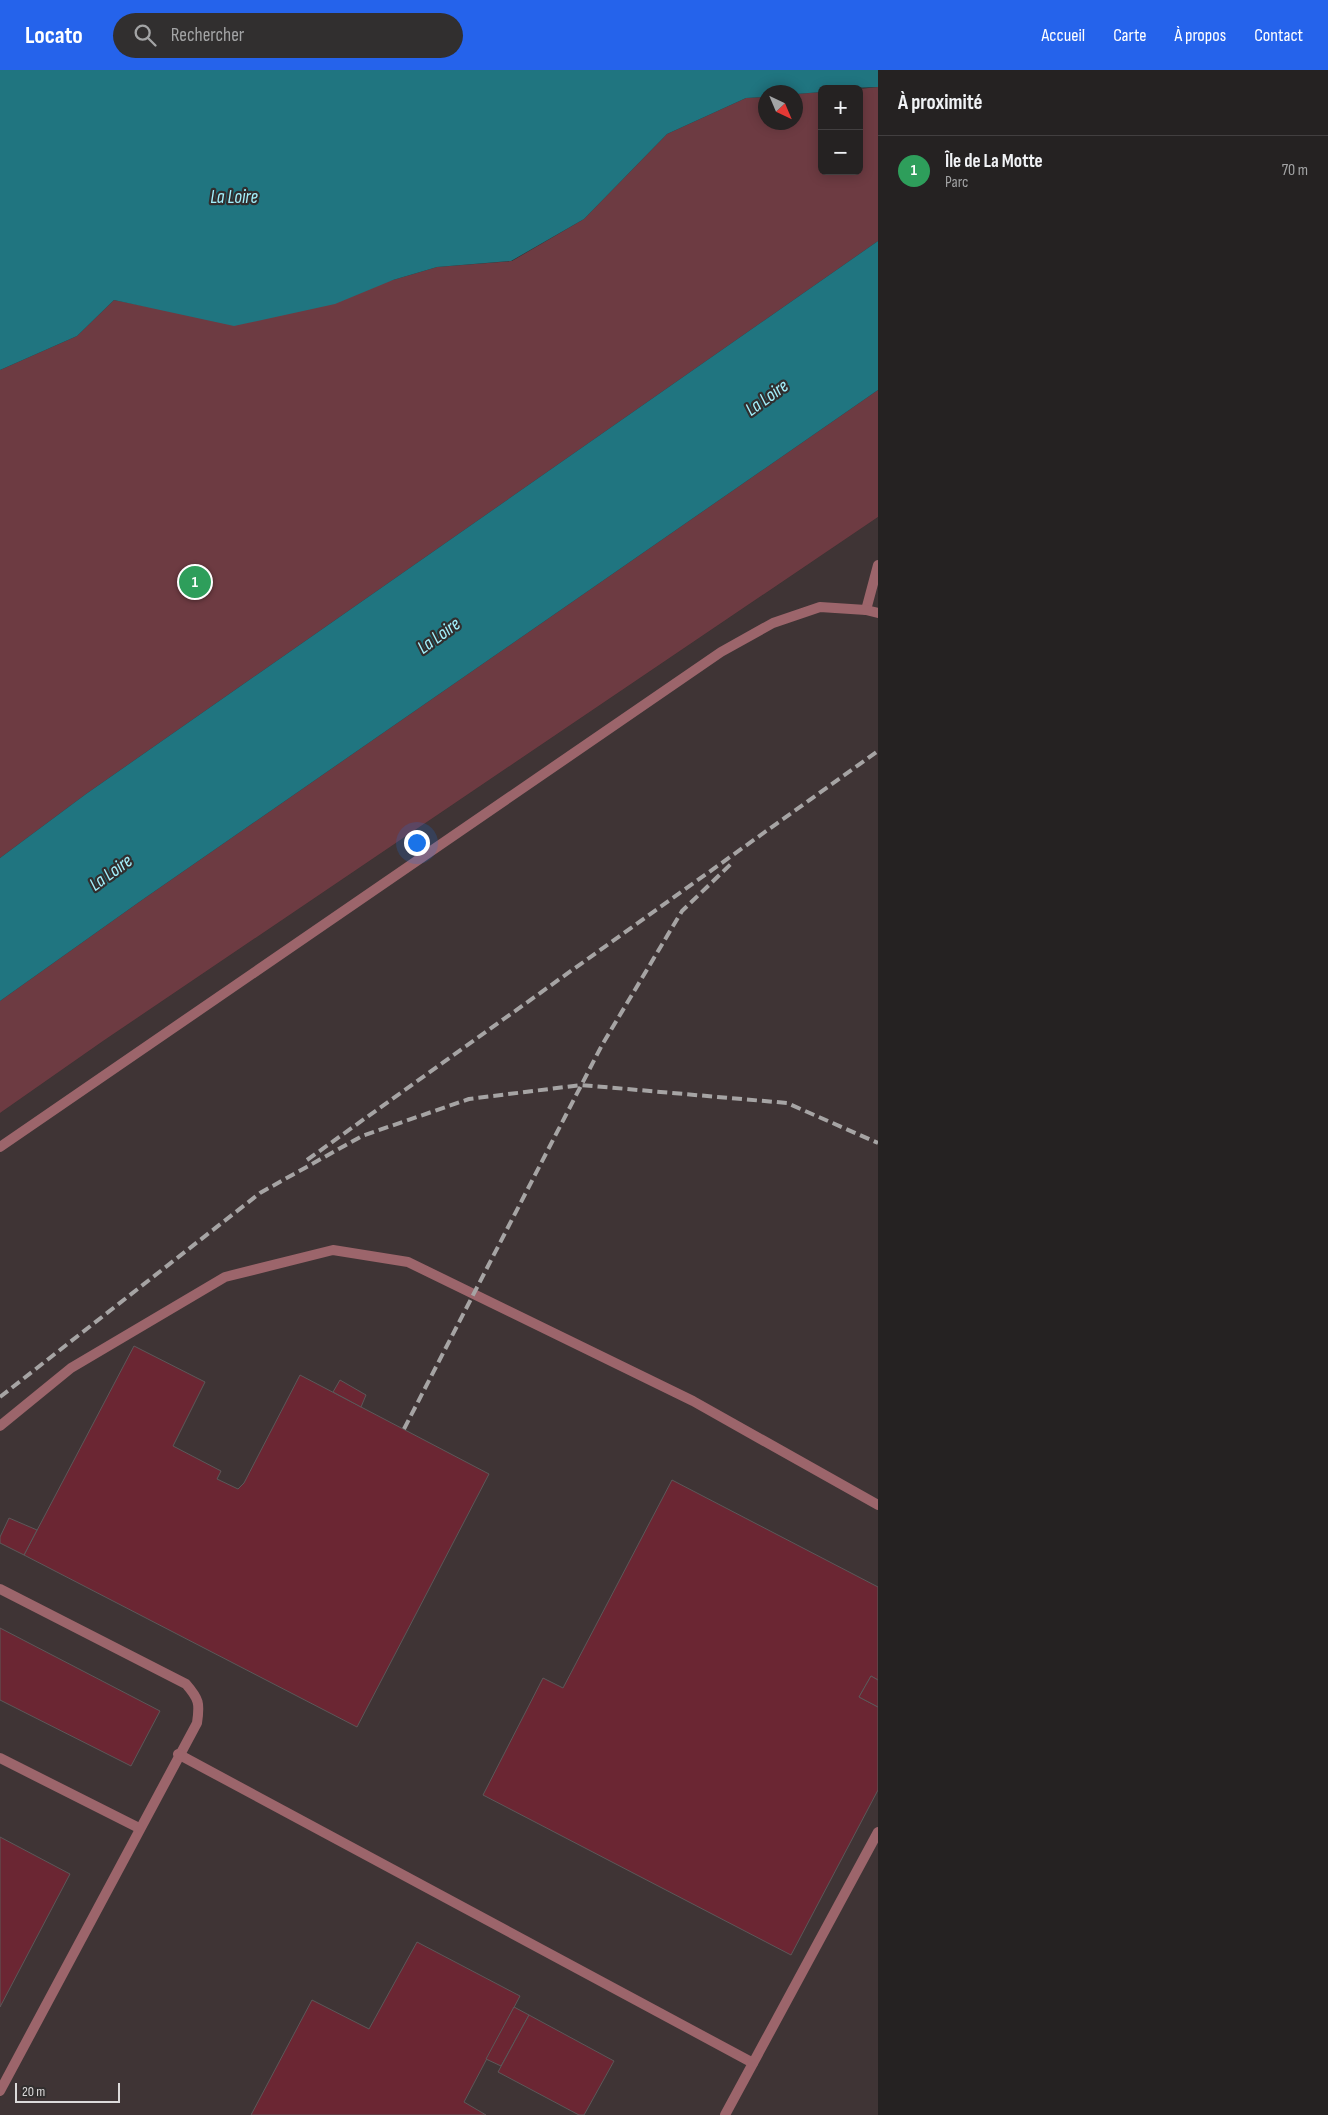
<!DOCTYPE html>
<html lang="fr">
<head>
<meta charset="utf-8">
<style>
  :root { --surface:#252222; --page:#312f2f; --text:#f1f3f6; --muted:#a3a4a5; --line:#423f40; --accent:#2563eb }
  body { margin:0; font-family:"Sofia Sans Condensed",sans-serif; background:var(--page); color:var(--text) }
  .controls { position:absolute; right:15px; top:15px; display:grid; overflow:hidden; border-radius:8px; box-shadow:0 2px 12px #0003 }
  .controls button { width:45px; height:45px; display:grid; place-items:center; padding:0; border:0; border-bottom:1px solid var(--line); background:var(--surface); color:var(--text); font:25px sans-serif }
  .compass { position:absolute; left:758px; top:15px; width:45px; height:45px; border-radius:50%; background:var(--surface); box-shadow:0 2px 12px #0003; rotate:136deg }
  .scale { position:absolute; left:15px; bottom:12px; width:105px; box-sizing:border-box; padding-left:5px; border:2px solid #dcdada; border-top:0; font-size:14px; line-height:18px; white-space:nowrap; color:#dcdada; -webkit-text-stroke:4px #312e2e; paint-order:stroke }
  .you { position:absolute; left:416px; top:772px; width:18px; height:18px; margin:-12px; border:4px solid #fff; border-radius:50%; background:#1a73e8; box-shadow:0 0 0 8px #1a73e833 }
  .badge { display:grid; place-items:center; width:32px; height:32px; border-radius:50%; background:var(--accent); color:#fff; font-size:16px; font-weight:700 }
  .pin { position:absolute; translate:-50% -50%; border:2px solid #fff; box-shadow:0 1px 5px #0006 }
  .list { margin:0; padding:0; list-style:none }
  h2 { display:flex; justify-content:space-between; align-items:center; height:65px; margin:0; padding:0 20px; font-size:21px }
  h2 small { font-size:16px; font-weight:400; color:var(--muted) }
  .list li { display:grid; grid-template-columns:32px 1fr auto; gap:15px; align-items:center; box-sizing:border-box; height:70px; padding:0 20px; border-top:1px solid var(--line) }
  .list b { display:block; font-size:19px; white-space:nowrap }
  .list p { margin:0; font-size:16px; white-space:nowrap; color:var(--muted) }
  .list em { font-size:16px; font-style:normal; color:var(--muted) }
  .icon { flex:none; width:28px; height:28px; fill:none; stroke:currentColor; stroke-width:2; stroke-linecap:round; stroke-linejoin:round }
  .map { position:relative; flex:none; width:878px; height:2045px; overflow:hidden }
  header { display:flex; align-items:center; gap:30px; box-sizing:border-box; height:70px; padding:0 25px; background:var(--accent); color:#fff }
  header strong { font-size:24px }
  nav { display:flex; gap:28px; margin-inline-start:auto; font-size:18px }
  .search { width:350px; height:45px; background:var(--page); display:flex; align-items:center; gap:12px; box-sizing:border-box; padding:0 18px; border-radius:28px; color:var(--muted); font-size:19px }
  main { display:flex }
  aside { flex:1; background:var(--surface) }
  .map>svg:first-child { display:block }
  .built { fill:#3f3435 }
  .green { fill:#6d3b42 }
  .water { fill:#207580 }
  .building { fill:#6b2633; stroke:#5c5859 }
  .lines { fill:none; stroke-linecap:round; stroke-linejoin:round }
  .lane { stroke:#9c656b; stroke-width:10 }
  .rail { stroke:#a6a4a4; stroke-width:4; stroke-dasharray:10 5; stroke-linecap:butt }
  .labels { text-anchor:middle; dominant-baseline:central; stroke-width:4.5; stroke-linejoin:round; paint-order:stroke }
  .water-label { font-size:19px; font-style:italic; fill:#a4f1fd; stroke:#312e2e }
</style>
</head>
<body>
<header>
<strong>Locato</strong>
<div class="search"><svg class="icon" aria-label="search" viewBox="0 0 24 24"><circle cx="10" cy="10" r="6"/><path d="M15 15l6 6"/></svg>Rechercher</div>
<nav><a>Accueil</a><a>Carte</a><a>À propos</a><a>Contact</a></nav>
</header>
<main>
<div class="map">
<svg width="878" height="2045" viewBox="0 0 878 2045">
  <rect width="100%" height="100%" fill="#312e2e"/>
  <path class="built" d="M878,447v1598h-878v-1002l103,-72z"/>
  <g class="green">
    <path d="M878,17v154l-792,553 -86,64v-488l77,-34 37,-36 41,8 238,-28 44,-13 75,-6 72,-42 83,-85 79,-36 19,-1 1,25h30v-28l26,-2v79h37v-82z"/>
    <path d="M878,320v127l-775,524 -103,72v-112l142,-101z"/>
  </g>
  <g class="water">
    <path d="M0,0h878v17l-56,2v3l-26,2v-2h-30l-1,5 -19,1 -79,36 -83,85 -73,42 -74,6 -44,13 -58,24 -101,22 -120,-26 -37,36 -77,34z"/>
    <path d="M878,171v149l-736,510 -142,101v-143l86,-64z"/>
  </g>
  <g class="building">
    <path d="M134,1276l71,36 -32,64 48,25 -4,8 21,10 6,-6 56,-108 189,99 -132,253 -333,-172z"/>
    <path d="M340,1310l26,15 -5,12 -28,-15z"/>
    <path d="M672,1410l206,107v93l-7,-4 -12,21 19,10v83l-87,165 -308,-160 60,-117 20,10z"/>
    <path d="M9,1448l28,12 -13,25 -24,-12v-6z"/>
    <path d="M0,1558l160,83 -29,55 -131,-66z"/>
    <path d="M871,1606l7,4v27l-19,-10z"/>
    <path d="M0,1767l70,37 -70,133z"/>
    <path d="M417,1872l103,54 -56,106 22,13h-235l61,-115 57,29z"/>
    <path d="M514,1937l15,8 -28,51 -15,-7z"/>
    <path d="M529,1945l85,46 -30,54h-5l-81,-43z"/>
  </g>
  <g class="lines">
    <g class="lane">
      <path d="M866,540l12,-45"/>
      <path d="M0,1077l721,-495 52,-29 47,-16 46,3 12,3"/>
      <path d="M0,1356l71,-58 154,-91 108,-27 75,12 285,139 185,104"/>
      <path d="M0,1519l186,95c13,15 14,19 11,39l-197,368"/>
      <path d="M178,1684l575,309"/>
      <path d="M0,1688l139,70"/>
      <path d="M725,2045l153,-283"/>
    </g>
    <g class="rail">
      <path d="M307,1090l571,-409"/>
      <path d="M0,1327l260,-204 102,-57 107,-37 112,-14 206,18 91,40"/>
      <path d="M404,1359l198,-384 80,-134 51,-49"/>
    </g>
  </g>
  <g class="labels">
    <g class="water-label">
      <text x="234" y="127">La Loire</text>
      <text transform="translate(767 328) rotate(-36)">La Loire</text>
      <text transform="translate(439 566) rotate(-36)">La Loire</text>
      <text transform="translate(111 803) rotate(-36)">La Loire</text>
    </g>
  </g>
</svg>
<div class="controls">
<button>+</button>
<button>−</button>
</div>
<svg class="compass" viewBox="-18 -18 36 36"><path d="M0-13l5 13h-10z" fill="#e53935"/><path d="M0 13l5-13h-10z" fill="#a3a4a5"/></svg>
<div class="scale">20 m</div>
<div class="you"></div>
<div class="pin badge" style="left:195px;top:512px;background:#2e9e5b">1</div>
</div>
<aside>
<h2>À proximité<small></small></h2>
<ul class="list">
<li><span class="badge" style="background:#2e9e5b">1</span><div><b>Île de La Motte</b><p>Parc</p></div><em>70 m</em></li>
</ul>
</aside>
</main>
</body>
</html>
